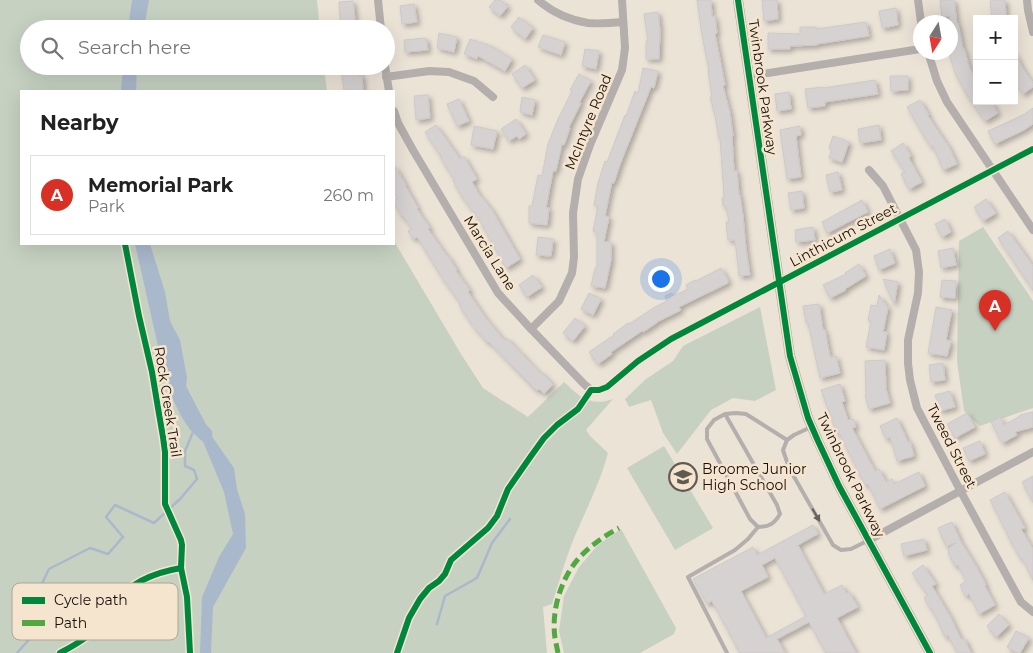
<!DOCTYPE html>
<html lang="en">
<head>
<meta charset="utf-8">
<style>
  :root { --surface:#fff; --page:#f2f2f2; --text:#222; --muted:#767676; --line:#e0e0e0; --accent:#d93025 }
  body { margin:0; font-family:Montserrat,sans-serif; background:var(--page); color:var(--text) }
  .controls { position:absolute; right:15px; top:15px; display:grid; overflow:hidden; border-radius:0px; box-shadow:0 5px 20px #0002 }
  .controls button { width:45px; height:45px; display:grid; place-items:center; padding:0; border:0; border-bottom:1px solid var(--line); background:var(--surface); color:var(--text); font:25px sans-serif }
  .compass { position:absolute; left:913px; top:15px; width:45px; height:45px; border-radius:50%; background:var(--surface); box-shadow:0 5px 20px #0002; rotate:191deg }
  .you { position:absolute; left:660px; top:278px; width:18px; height:18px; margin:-12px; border:4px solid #fff; border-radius:50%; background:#1a73e8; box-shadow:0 0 0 8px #1a73e833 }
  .badge { display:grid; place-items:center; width:32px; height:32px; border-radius:50%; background:var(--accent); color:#fff; font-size:16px; font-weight:700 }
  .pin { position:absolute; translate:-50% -41px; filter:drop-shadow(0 1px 2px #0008) }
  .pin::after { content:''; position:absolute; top:26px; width:18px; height:15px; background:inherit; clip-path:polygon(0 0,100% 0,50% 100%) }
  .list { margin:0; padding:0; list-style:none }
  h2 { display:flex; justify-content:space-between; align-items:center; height:65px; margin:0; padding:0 20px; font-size:21px }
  h2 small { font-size:16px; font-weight:400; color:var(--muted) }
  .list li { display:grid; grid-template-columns:32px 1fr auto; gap:15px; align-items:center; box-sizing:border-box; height:80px; margin:0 10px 10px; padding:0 10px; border:1px solid var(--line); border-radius:0px }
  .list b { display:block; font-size:19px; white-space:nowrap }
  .list p { margin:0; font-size:16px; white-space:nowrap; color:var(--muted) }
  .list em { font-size:16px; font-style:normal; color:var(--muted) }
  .icon { flex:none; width:28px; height:28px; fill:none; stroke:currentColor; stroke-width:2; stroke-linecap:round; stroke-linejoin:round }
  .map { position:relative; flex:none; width:1033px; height:653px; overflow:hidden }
  .search { position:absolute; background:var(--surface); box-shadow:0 5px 20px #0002; left:20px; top:20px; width:375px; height:55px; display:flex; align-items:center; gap:12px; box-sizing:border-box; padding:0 18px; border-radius:28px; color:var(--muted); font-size:19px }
  .panel { position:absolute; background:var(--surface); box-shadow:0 5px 20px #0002; left:20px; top:90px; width:375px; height:155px; border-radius:0px }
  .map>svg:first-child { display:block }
  .green { fill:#c6d1c2 }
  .water { fill:#aab8cc }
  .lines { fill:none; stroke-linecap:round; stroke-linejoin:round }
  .stream { stroke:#aab8cc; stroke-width:2.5 }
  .river { stroke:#aab8cc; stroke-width:15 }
  .building { fill:#d7d2d2; stroke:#cec9c9; fill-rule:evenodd; filter:url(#shadow) }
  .lane { stroke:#b4afac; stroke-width:4 }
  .street { stroke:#b4afac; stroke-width:8 }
  .secondary { stroke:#aba5a1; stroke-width:10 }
  .quiet { stroke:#51a841; stroke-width:5; stroke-dasharray:10 5; stroke-linecap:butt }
  .cycleway-casing { stroke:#f5e4ce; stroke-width:9 }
  .cycleway { stroke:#00873e; stroke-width:6 }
  .oneway { fill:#65605a }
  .labels { text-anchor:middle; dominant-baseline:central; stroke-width:5; stroke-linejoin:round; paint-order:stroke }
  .street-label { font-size:14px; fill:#161009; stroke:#f5e4ce }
  .poi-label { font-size:14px; fill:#161009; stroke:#f5e4ce; text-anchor:start }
  .key { fill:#f5e4ce; stroke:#b2a493; stroke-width:1 }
  .key-label { font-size:14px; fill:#161009 }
</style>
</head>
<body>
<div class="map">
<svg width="1033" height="653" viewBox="0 0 1033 653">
  <defs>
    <filter id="shadow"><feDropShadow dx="3" dy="3" stdDeviation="2.5" flood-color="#0004"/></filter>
  </defs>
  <rect width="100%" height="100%" fill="#ece3d7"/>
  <g class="green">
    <path d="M0,0h317l3,29h-291v37h295l3,25h-306v153h373v-3l67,113 22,34 45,29 36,-35c16,15 26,25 49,17l-27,31 4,6 18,17c-8,30 -22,57 -34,85 -9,22 -15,44 -22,66l-9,3 4,46h-547z"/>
    <path d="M983,227l50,74v107l-53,18 -16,-15 -7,-50 2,-120z"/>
    <path d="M760,307l16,83 -21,11 -22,-3 -22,12 -34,44 -14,-21 -12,-33 -22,7 -4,-8 21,-20 27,-18 10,-15z"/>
    <path d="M664,446l49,82 -38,22 -48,-82z"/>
    <path d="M621,529l55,99 -2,6 -34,19h-76l-5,-22 5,-35 15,-29 19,-22z"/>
  </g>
  <g class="water">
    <path d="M132,0h17l-5,29h-16z"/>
    <path d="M123,66h14l-1,25h-15z"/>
    <path d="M135,244h15l15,48 5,29 10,19 7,38 -1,8 27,52 21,30 3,21 8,25 1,34 -33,59 -2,46h-11l2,-56 17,-40 14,-23 -9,-42 -20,-48 -44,-89z"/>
  </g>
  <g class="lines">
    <g class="stream">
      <path d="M437,624l8,-28 32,-18 15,-35 18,-24"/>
      <path d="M17,653l26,-29 -10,-22 16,-33 41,-21 18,6 15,-17 -17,-20 9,-12 39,18 26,-24 17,-20 -3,-9 -9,-4v-15l11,-26"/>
    </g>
    <path class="river" d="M174,366l1,21 13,26 8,12 9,9"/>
  </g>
  <g class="building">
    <path d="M495,0h5l8,6 -8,10 -11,-9z"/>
    <path d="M697,0h14l1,17 3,-1 2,17 -2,1 10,51 -2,1 7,27 3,23 -1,1 2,34h3l2,24h1l3,21 3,33 4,26 -11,1 -4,-36h-7l-2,-18h3l-3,-16h-3l-1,-8 2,-1 -4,-59 -1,1 -4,-23 -5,-19h2l-4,-26h1l-7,-36z"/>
    <path d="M762,0h15l1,19 -14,2z"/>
    <path d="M940,0h14l3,24 1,-1 5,26 1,-1 6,21 7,12v20h14l7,12 -13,8 -18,-26 -12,-22 -6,-20 1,-1v-36l-8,1z"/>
    <path d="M997,0h8l1,16 -14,2 -2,-17z"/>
    <path d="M353,1l3,28h-15l-2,-27z"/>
    <path d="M414,4l3,18 -15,2 -2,-18z"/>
    <path d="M896,8l2,17 -16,3 -3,-17z"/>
    <path d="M658,12l2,18 -1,29h-13v-18h2l-4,-27z"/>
    <path d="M519,17l14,11 -8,11 -14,-12z"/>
    <path d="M866,22l3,14 -52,8v1l-27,1v3h-22v-16l32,1v-7h16v2z"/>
    <path d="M439,33l18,4 -3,15 -17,-4z"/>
    <path d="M543,35l22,7 -4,13 -23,-8z"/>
    <path d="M426,38l2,12 -23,2 -1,-12z"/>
    <path d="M470,39l21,7 21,13 -7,12 -27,-15 -1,3 -13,-5z"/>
    <path d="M585,49l14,2 -3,18 -14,-3z"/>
    <path d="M1014,51l8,16 11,16v4l-10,7 -9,-13z"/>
    <path d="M525,65l10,15 -13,8 -10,-14z"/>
    <path d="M341,66h18v10l3,-1 1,16h-19z"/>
    <path d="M643,68l15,3 -4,17 -3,-1 -30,75 -7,21 -2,-1 -7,34 4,1 -5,25h7v18l-6,28 -14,-2 4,-18h2v-36l-4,-1 5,-25 -4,-1 4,-22 7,-22 2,1 18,-47 1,1 9,-25 3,2z"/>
    <path d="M579,74l12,7 -12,22h2l-12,24 1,1 -6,17 -2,-1 -6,27h-3l-7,37h3l-2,17 -18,-2v-17h3l6,-31 4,1 6,-32 10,-25 14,-28 -2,-1z"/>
    <path d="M890,76h18v14l-17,1z"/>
    <path d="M875,80l3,14 -53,8v4l-17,2 -3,-19 18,-2v1z"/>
    <path d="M789,92l2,17 -14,2 -2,-17z"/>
    <path d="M428,95l2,23 -14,2 -2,-24z"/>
    <path d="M522,97l13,3 -3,15 -12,-3z"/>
    <path d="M459,99l10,22 -12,5 -10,-22z"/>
    <path d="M920,100l9,15 -1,1 21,31 8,17 -14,6 -10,-24 -2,1 -9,-14 -15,-26z"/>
    <path d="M1033,108v16l-9,6 -29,14 -7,-13 35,-16z"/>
    <path d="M516,119l10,15 -7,5 -2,-3 -8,5 -8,-12z"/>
    <path d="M436,125l24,34 4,-3 2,4 11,19 -5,3 8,14h1l11,14 28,49 -14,9 -26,-47 -19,-26 -8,-14 2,-1 -14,-21 1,-1 -17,-26z"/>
    <path d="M879,125l2,15 -21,3 -2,-14z"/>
    <path d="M474,126l23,5 -4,18 -22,-4z"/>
    <path d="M800,126l1,9 -5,1 5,41 -14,2 -7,-49z"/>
    <path d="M833,136l16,6 -7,20 -13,-4 3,-9 -3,-1z"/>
    <path d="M903,143l8,13 -2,2 13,24 -13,7 -8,-15 4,-2 -14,-21z"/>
    <path d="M394,165l12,20h-1l13,23 -1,1 13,19 -2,1 19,27h1l9,14 -1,1 14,19 -2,2 17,25 19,23 3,-2 33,35 1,-1 12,12 -9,10 -5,-5 -2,2 -48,-49 -1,1 -15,-17 -14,-21 2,-1 -18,-25 -26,-42 -4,2 -5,-8 4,-2 -9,-13 -1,1 -8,-14v-3l4,-2 -4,-7z"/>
    <path d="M838,172l4,18 -12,2 -4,-17z"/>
    <path d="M802,191l2,17 -13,2 -3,-17z"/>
    <path d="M986,199l10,14 -13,8 -9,-14z"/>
    <path d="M862,200l6,12 -41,21 -5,-11z"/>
    <path d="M945,219l6,13 -9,5 -7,-13z"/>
    <path d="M813,227l2,13 -19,2 -1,-12z"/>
    <path d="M1008,231l25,35v24l-35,-52z"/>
    <path d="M538,237l15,2 -2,17 -15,-1z"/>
    <path d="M953,248l3,17 -15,3 -3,-17z"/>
    <path d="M890,249l5,14 -16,7 -5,-14z"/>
    <path d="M859,264l7,12 -21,13 1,1 -16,8 -7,-13 23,-11 -1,-1z"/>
    <path d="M721,268l7,12v3l-49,24 2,3 -24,12h1l-15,10 -1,-1 -31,21 1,2 -14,10 -9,-12 25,-17 -1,-1 15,-11 1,1 26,-17 12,-6 -2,-5 7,-3 1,3 15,-7 -2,-4 9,-5 1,1z"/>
    <path d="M533,275l9,12 -15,10 -8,-12z"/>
    <path d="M883,279l15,3 -4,22z"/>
    <path d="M942,280l14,1 -1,17 -15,-1z"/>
    <path d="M589,293l12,6 -8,16 -12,-6z"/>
    <path d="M879,295l9,13 -5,24h4l-3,18 -18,-3 5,-26 -3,-1 3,-15 6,1z"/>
    <path d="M819,304l4,26h2l5,27 6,-1 4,17 -20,5 -12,-55h-2l-3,-17z"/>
    <path d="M936,307l16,3 -6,30 5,1 -4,15 -19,-3z"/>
    <path d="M575,318l10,8 -12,15 -10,-8z"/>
    <path d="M885,360l1,29 4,14 -21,6 -4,-14h1l-1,-34z"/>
    <path d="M943,363l2,17 -14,2 -2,-17z"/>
    <path d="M840,384l5,17 -3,1 6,18 5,-1 3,8 -4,1 23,43 4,-2 7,13 6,-3 2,5 25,-12 6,14 -45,23 -12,-25 -3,1 -26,-52 -2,1 -16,-44z"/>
    <path d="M950,391l5,16 -15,4 -5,-16z"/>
    <path d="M1033,412v15l-18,5 2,3 -15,8 -11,-21 9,-5 4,8 16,-9v-1z"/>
    <path d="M967,413l8,14 -20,11 -8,-14z"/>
    <path d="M897,418l11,24 2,-1 4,15 -17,5 -7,-24 -4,2 -6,-13z"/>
    <path d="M980,441l5,13 -16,7 -6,-13z"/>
    <path d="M1033,476v26l-11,-20z"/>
    <path d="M1005,492l20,36 -4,1 12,20v31l-11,-22 -1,1 -9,-15 -15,-31 -7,-13z"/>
    <path d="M952,522l9,20 15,24 10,19 -1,1 10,19 -16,9 -10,-20 -4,2 -5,-11 6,-4 -8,-16 -3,1 -7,-13 1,-1 -1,-3 8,-6 -10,3 -8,-18z"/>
    <path d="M813,525l5,9 -20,11 26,49 18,-9 4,8 3,-1 9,15 -21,11 19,35h-30l-17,-31 -32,17 8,14h-45l-28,-52 -5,3 -14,-25 60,-32 4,8zM775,558l31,58 -40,22 -25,-47 27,-14 -6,-12z"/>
    <path d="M924,539l3,11 -23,6 -3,-12z"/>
    <path d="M923,565l13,19 -4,2 18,30 11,23 3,-1 7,15h-14l-9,-18 -3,2 -9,-20 -12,-19 4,-3 -16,-22z"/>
    <path d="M999,614l10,11 -13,12 -9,-11z"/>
    <path d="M1016,631l13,7 -9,15h-2l-11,-6z"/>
  </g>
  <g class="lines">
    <g class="lane">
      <path d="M725,414l52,91 3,9c-6,10 -11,13 -22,13l-8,-8 -43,-80v-10l7,-9 11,-6 11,-1 10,1 41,26"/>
      <path d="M811,427l-17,8 -7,5 -4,10 6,18 44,77 8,5 10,-1 16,-8"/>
      <path d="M727,653l-39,-76 47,-27 13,-11 10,-12"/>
    </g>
    <g class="street">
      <path d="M378,0l3,29"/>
      <path d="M538,0c14,12 31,20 50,23 11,1 24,0 35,-1"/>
      <path d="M918,0l3,22"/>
      <path d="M1027,0l1,10 5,22"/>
      <path d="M928,52l9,29 10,21 86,128"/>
      <path d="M385,66l4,25"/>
      <path d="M749,76l171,-27"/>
      <path d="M386,77l43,-6 20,1 25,9 19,16"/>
      <path d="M394,111l4,12 15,27 85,143 33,36 53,55 7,6h8l8,-3 31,-26 33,-22 362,-190"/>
      <path d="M869,170l14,16 33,64 3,22 -1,21 -10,47v23l2,17 7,28 43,82 61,112 12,10"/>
      <path d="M531,329l28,-28 13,-28 2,-16 -1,-44 5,-34 12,-34 32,-75 3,-22 -3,-48"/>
      <path d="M869,540l164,-88"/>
    </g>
    <path class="secondary" d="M738,0l52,356 18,62 10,23 21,45 91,167"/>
    <path class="quiet" d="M558,653c-1,-5 -2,-10 -3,-15 -4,-27 6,-60 24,-80 11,-12 25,-22 40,-30"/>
    <defs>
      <g id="cycleway">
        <path d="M738,0l52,356 18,62 10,23 21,45 91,167"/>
        <path d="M125,244l14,72 13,56 6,36 5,29 2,15v52l16,36 1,5 -1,23 6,29 3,56"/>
        <path d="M60,653c15,-8 31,-17 42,-29 6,-7 10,-16 15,-23 15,-20 41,-29 64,-33"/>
        <path d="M397,653l12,-35 11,-19 9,-11 10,-7 6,-7 6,-14 37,-32 9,-12 11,-27 23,-33 13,-18 13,-13 21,-16 13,-19h8l8,-3 31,-26 33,-22 362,-190"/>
      </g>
    </defs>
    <use href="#cycleway" class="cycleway-casing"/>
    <use href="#cycleway" class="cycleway"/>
  </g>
  <defs><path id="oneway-solid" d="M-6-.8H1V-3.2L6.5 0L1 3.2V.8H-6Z" transform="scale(1.25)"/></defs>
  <use class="oneway" href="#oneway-solid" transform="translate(816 515) rotate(60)"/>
  <defs>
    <symbol id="school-ring" viewBox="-11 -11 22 22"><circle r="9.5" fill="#f5e4ce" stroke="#615a51" stroke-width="1.5"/><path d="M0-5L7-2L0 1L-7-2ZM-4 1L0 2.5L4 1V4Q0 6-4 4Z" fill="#615a51"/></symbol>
  </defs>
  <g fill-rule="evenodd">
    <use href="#school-ring" x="667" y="461" width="32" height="32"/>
  </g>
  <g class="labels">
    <g class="street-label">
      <text transform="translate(763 87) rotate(82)">Twinbrook Parkway</text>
      <text transform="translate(588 122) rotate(-68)">McIntyre Road</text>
      <text transform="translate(843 235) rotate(-28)">Linthicum Street</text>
      <text transform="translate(490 253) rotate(58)">Marcia Lane</text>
      <text transform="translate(168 402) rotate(81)">Rock Creek Trail</text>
      <text transform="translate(952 446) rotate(63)">Tweed Street</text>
      <text transform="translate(851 475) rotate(64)">Twinbrook Parkway</text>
    </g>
    <g class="poi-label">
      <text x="702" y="469">Broome Junior<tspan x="702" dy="16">High School</tspan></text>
    </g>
  </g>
  <rect x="12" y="583" width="166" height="57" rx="8" class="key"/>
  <rect x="22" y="597" width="23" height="7" fill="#00873e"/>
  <rect x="22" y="620" width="23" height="6" fill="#51a841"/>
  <g class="key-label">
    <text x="54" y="605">Cycle path</text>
    <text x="54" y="628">Path</text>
  </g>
</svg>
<div class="controls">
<button>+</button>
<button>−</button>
</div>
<svg class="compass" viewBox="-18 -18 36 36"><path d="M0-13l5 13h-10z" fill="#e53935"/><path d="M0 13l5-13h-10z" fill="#767676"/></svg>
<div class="you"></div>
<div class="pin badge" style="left:995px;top:331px">A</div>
<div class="search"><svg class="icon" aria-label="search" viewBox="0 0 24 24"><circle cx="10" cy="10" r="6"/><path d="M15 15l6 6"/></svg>Search here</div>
<section class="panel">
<h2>Nearby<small></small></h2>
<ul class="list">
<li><span class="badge">A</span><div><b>Memorial Park</b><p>Park</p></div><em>260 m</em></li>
</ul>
</section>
</div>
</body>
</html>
